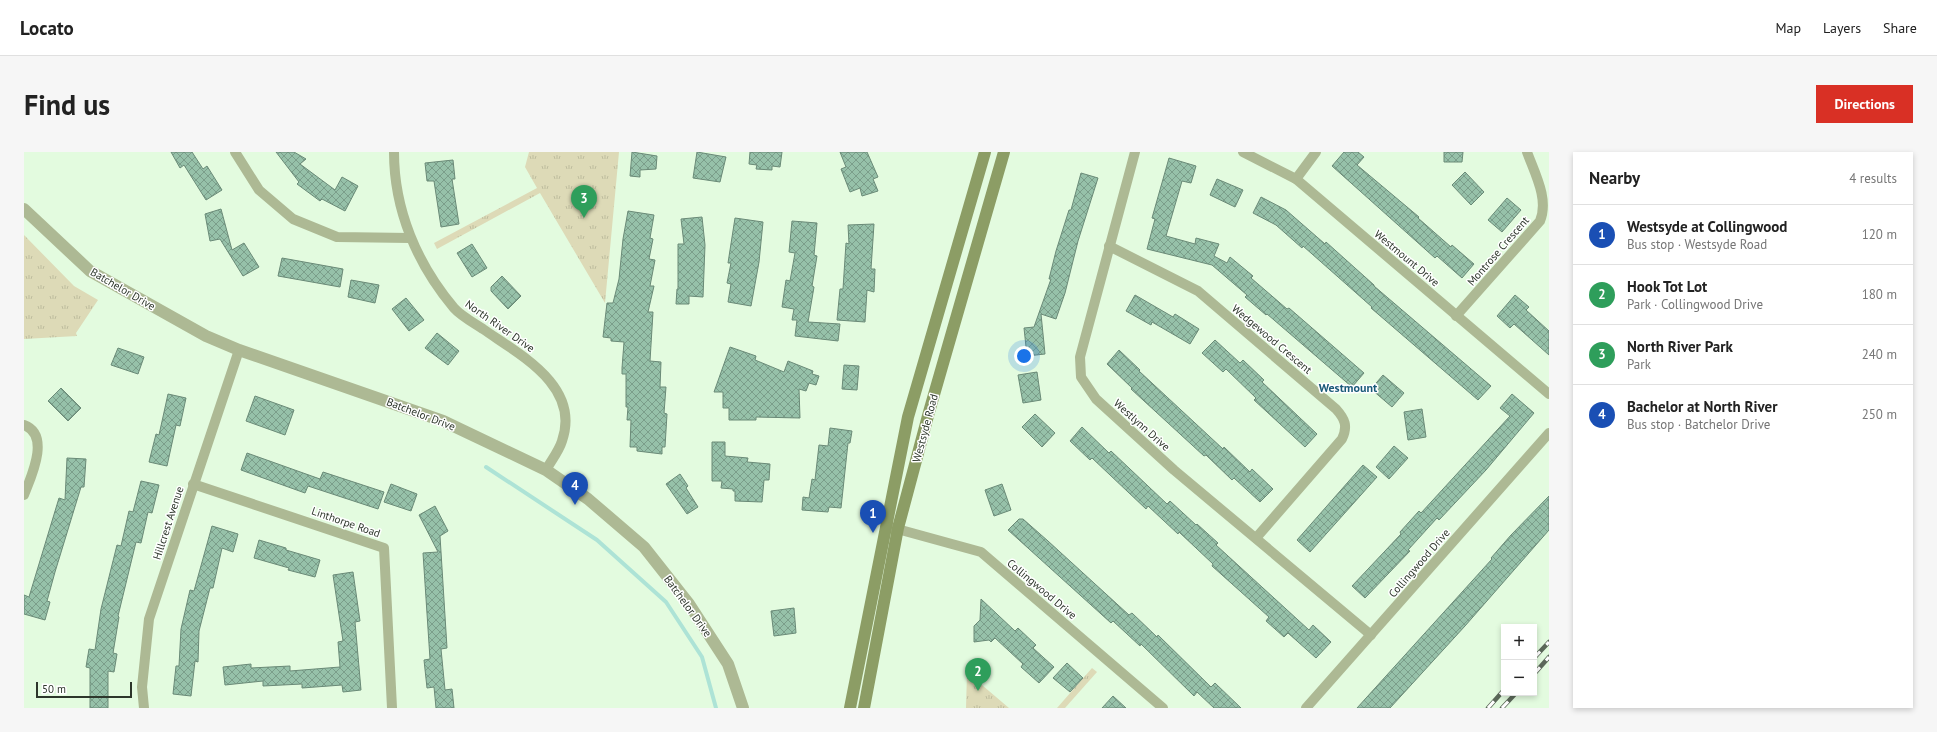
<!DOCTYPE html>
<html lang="en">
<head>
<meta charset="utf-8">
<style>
  :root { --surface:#fff; --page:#f6f6f6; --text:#222; --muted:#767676; --line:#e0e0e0; --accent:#d93025 }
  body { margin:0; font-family:"PT Sans",sans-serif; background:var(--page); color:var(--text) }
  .controls { position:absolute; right:12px; bottom:12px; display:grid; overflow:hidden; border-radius:0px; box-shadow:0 2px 6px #0003 }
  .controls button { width:36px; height:36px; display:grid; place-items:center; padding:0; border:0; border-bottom:1px solid var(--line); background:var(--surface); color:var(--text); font:20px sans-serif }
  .scale { position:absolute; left:12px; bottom:10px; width:96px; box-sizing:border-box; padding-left:4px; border:2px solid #2d362b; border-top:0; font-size:11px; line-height:14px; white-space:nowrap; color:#2d362b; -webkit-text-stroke:3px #fff; paint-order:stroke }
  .you { position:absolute; left:1000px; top:204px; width:14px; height:14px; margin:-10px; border:3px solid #fff; border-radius:50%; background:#1a73e8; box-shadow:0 0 0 6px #1a73e833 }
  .badge { display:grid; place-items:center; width:26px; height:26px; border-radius:50%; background:var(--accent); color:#fff; font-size:13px; font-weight:700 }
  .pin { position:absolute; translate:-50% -33px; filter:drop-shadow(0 1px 2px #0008) }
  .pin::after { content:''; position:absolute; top:21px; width:14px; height:12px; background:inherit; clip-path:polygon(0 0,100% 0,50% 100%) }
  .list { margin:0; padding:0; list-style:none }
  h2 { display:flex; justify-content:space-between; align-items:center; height:52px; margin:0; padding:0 16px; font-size:17px }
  h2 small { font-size:13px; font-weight:400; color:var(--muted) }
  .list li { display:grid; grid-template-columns:26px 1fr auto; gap:12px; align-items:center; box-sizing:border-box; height:60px; padding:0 16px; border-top:1px solid var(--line) }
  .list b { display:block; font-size:15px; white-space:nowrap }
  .list p { margin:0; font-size:13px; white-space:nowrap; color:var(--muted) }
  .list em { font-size:13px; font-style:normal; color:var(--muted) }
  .map { position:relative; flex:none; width:1525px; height:556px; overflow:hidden; border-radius:0px }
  header { display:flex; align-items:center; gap:24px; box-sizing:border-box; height:56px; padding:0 20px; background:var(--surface); border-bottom:1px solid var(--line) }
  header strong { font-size:19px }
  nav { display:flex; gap:22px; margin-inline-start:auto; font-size:14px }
  .intro { display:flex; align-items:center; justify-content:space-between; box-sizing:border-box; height:96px; padding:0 24px }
  h1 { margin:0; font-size:28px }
  .button { padding:10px 18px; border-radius:0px; background:var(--accent); color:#fff; font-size:14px; font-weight:700 }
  main { display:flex; gap:24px; padding:0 24px }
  aside { flex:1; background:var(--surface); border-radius:0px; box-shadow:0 2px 6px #0003 }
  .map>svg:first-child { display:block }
  .grass { fill:url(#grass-tufts) }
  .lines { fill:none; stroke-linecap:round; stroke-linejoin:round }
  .stream { stroke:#ade3d6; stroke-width:4 }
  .building { fill:url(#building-cross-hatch); stroke:#6a8a77 }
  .minor { stroke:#adb994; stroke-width:10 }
  .tertiary { stroke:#adb994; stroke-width:12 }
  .secondary { stroke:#8c9d65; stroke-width:12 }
  .rail-casing { stroke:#5b6859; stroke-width:4.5 }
  .rail { stroke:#fff; stroke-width:3; stroke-dasharray:9; stroke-linecap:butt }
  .labels { text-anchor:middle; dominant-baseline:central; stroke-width:3; stroke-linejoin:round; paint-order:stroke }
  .street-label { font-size:11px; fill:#2d362b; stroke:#fff }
  .neighbourhood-label { font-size:12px; font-weight:bold; fill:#1a5a79; stroke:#fff }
</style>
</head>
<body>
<header>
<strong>Locato</strong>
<nav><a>Map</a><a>Layers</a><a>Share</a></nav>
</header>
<div class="intro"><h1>Find us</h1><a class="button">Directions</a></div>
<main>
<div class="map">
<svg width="1525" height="556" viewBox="0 0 1525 556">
  <defs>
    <pattern id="grass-tufts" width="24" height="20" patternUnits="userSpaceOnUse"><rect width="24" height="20" fill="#dddab7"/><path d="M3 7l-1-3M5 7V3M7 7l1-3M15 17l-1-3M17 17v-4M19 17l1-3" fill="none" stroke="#bebc9e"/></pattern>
    <pattern id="building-cross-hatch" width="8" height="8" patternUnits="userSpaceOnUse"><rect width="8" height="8" fill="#96c1a9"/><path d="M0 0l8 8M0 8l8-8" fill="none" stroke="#7b9e8a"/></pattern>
  </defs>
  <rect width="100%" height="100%" fill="#e3fbdf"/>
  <g class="grass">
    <path d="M505,0h90l-14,151 -65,-110 -103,56 -3,-6 103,-55 -12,-21z"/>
    <path d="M0,83l50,51 24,14 -22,33 1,3 -53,3z"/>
    <path d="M1068,516l5,4 -32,36h-8z"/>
    <path d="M943,520l2,2 40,34h-43z"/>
  </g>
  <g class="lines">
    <path class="stream" d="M462,315l111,73 69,62 36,55 14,51"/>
  </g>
  <g class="building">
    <path d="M147,0h21l11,17 4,-3 15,24 -16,10 -22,-35 -4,3z"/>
    <path d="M252,0h18l12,7 -6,5 35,26 7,-13 16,9 -13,25 -23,-12 -2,2 -23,-17 2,-2z"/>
    <path d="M608,0l25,4 -1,13 -16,1v7l-10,-1z"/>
    <path d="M673,0l29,5 -6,25 -27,-4z"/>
    <path d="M726,0h32l-2,15 -8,-1v4l-16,-1 1,-4 -8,-1z"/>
    <path d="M816,0h27l11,25 -5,2 5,12 -16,5 -2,-8 -10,4 -9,-23 5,-2z"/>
    <path d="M1320,0h14l6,5 -7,8 62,52 -1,1 33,29 1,-2 22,19 -12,14 -25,-22 -2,2 -103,-92z"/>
    <path d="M1420,0h19l-1,10h-18z"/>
    <path d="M1145,6l27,8 -5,17 -9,-2 -16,55 29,8 1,-6 23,6 -5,12 13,7 3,-6 23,19 -2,2 36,31 2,-1 75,65 -12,14 -85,-73 -1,1 -21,-18 2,-2 -35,-30 -65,-16 8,-30 -3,-1z"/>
    <path d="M429,8l2,19h-3l7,45 -18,3 -7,-46h-7l-2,-18z"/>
    <path d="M1441,20l19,20 -13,13 -19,-20z"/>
    <path d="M1057,21l17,5 -20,63 -13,52 -9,26 -15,-5 4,40 -18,2 -3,-28 10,-1 17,-48h-2l7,-28 13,-41h2z"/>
    <path d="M1193,27l26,11 -8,17 -25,-12z"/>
    <path d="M1237,45l25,13 39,34 1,-2 48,43v1l117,100 -13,14 -107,-92 1,-1 -69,-61 -1,2 -26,-23 -23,-12z"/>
    <path d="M1483,46l14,12 -19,22 -14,-12z"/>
    <path d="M197,57l11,41 12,-7 15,24 -16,9 -23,-37 -10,2 -5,-27z"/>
    <path d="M604,59l26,4 -4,23 3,1 -4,20 6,1 -5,26h4l-6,26h5l-3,49 11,1 -1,25h6l-2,26 3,1 -2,33h-3v7l-25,-3v-4h-7l1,-27h-4l1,-13h-2v-33h-4v-6l2,-26 -13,-1v-3l-8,-1 4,-34h6l6,-24 4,-40z"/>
    <path d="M678,65l3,28 -2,52 -14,-1v8h-13l1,-15h1v-45h6l-3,-25z"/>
    <path d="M711,66l28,4 -4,40 -8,44 -23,-4 3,-18 -4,-1 4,-20h-3z"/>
    <path d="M768,69l25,2 -3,32 3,1 -5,30 2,1 -6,35 32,2 -2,17 -43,-5 2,-16h-5l2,-11 -12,-2 4,-27 4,1 5,-28 -6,-1z"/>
    <path d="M850,72l-3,45h4l-1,23 -7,-2 -2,32 -28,-2 3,-31h3l3,-46 3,1 -1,-19z"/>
    <path d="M448,92l15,24 -15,9 -15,-24z"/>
    <path d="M258,106l61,11 -3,18 -62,-11z"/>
    <path d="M478,124l19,20 -13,13 -17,-18v-4z"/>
    <path d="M327,128l28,5 -4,18 -27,-6z"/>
    <path d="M1111,143l38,22 2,-3 24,15 -9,15 -38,-22 -1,3 -25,-14z"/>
    <path d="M1491,143l14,12 -3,3 23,21v24l-35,-31 -4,4 -13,-12z"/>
    <path d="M382,146l18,22 -15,11 -17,-22z"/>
    <path d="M413,181l22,18 -11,14 -23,-17z"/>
    <path d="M1191,188l25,23 3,-3 21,20 -2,2 55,52 -12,13 -51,-47 2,-2 -30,-29 -3,3 -21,-19z"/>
    <path d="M706,195l26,9 -1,4 29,12 4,-11 25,10 -1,3 7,2 -3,9 -7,-2 -3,8 -7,-2 1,29 -44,-1v3h-27v-12h-6v-16h-9z"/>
    <path d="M94,196l26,9 -6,17 -27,-9z"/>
    <path d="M1095,198l21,20 -1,1 84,78 1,-2 26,25 2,-3 21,20 -13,13 -26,-24 -2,2 -26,-25 -2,1 -73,-67 1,-1 -25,-24z"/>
    <path d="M820,213l15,1 -2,24 -15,-1z"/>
    <path d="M1013,220l4,28 -18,3 -5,-28z"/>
    <path d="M1359,223l21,18 -12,14 -21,-18z"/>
    <path d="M37,236l20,20 -13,13 -20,-20z"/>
    <path d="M144,242l18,4 -6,28 -4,-1 -9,41 -18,-4 7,-28 3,1z"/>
    <path d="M1488,242l22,19 -48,57 -47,50 -2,-2 -29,32 2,1 -45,47 -13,-12 49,-52 -1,-2 19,-21 2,2 89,-97 -10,-8z"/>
    <path d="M231,244l39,14 -9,25 -39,-14z"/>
    <path d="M1398,257l4,28 -18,3 -4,-28z"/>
    <path d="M1011,262l20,19 -13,14 -20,-20z"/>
    <path d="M1058,275l27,26 2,-2 56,53 3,-3 26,24 1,-1 21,19 -2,2 93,85 4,-5 18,17 -15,16 -28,-25 -4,4 -18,-16 3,-4 -57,-51 1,-2 -34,-32 -1,2 -30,-28 -2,3 -54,-51 -2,2 -20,-19z"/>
    <path d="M806,276l22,3 -2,12h-2l-7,65 -12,-1 -1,5 -26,-2 1,-13 6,1 3,-19 3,1 4,-35 9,1z"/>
    <path d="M688,290h13v14l23,2 -1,4 23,2 -1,16h-5l-2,22 -27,-1v-10h-2v-2l-12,-1 1,-7h-10z"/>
    <path d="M1370,294l14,12 -19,21 -13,-12z"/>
    <path d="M223,301l73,26 3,-7 61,20 -6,17 -70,-23 -3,7 -64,-23z"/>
    <path d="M43,306l19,1 -2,28h-3l-26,85 -8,29 3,1 -5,18 -21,-6v-19l5,2 30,-99 6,2z"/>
    <path d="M1339,313l14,12 -67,75 -13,-12z"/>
    <path d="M656,322l8,12 -2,2 12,19 -11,7 -21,-30z"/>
    <path d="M117,329l18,4 -7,28 -4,-1 -7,31 -5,-1 -18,74 1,1 -6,36 4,1 -3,18 -6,-1v37h-18v-40l-4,-1 3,-18 6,1 6,-41 16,-64 4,1 8,-35 4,1z"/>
    <path d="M367,332l26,10 -6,17 -27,-9z"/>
    <path d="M978,332l9,26 -17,6 -9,-26z"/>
    <path d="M1525,344v34l-84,96 -75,82h-33l135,-149 -1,-1 20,-23z"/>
    <path d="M411,354l13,25 -8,5 7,112 -6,1 4,41 7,-1 2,19h-18l-2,-21 -7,1 -3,-28 6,-1 -7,-106 15,-1 -19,-37z"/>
    <path d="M995,367h4l25,22 81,74 3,-2 25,24 1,-2 53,52 4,-4 26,25h-27l-17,-16 -3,4 -53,-52 -1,2 -27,-25 -2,2 -103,-93z"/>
    <path d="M188,374l26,8 -5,18 -11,-4 -9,40h-3l-11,43 -1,31 -3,-1 -4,35 -18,-2 3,-28h3l2,-37 9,-39 4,1z"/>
    <path d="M235,388l27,8v2l34,10 -5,17 -27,-7 1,-2 -35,-10z"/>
    <path d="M329,420l7,49 -5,1 6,68 -18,2 -1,-7 -40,3v-4l-39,2v-5l-38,4 -2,-18 28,-3v4l39,-2v5l50,-4 -2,-25 5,-1 -10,-66z"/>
    <path d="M957,447l34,32 3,-3 18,17 -3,3 21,19 -15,16 -18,-16 2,-3 -28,-26 -4,4 -2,-2 -15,2v-16l6,-6z"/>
    <path d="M770,456l2,25 -22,3 -3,-25z"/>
    <path d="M1043,511l16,15 -13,14 -17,-14z"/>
    <path d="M1089,544l13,12h-24z"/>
  </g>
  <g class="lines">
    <g class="minor">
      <path d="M211,0l24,38 34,29 44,18 73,1"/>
      <path d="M370,0c0,58 23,112 60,156 7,8 20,15 29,21 37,26 98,57 79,112 -3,10 -11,20 -16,29"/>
      <path d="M1111,0l-55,205 1,20 15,22 78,71 197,165"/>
      <path d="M1219,0l53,27 253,215"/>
      <path d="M1272,27l20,-27"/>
      <path d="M1085,94l89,45 138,118c9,10 12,17 6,30l-86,99"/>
      <path d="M1432,164l84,-95c9,-22 -5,-47 -13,-69"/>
      <path d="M0,273c27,10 7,52 0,70"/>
      <path d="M169,332l191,64 8,160"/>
      <path d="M866,375l91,25 182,156"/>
      <path d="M120,556l-2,-21 7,-68 90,-269"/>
      <path d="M1282,556l243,-275"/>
    </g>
    <path class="tertiary" d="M0,57l66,62 116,65 33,14 204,71 103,49 42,29 56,48 45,57 39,60 15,44"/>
    <g class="secondary">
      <path d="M826,556l58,-291 77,-265"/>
      <path d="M840,556l34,-180 31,-116 75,-260"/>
    </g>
    <defs>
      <g id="rail">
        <path d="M1510,506l15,-16"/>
        <path d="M1510,522l15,-17"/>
        <path d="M1464,556l16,-18"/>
        <path d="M1478,556l14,-15"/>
      </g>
    </defs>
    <use href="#rail" class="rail-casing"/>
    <use href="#rail" class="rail"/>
  </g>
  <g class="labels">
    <g class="street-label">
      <text transform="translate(1474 99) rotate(-49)">Montrose Crescent</text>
      <text transform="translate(1383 106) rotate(40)">Westmount Drive</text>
      <text transform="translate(99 137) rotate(30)">Batchelor Drive</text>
      <text transform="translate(476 174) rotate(35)">North River Drive</text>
      <text transform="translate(1248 187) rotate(40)">Wedgewood Crescent</text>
      <text transform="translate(397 262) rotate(21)">Batchelor Drive</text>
      <text transform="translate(1118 273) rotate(42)">Westlynn Drive</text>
      <text transform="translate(901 276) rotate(-75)">Westsyde Road</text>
      <text transform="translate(322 370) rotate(19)">Linthorpe Road</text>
      <text transform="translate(144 371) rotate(-72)">Hillcrest Avenue</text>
      <text transform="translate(1395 411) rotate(-49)">Collingwood Drive</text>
      <text transform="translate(1018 437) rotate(40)">Collingwood Drive</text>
      <text transform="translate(664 454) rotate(54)">Batchelor Drive</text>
    </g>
    <g class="neighbourhood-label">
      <text x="1324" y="235">Westmount</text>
    </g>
  </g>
</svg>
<div class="controls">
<button>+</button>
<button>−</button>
</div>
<div class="scale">50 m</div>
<div class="you"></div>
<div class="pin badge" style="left:849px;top:381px;background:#1a4fb4">1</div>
<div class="pin badge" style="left:954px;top:539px;background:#2e9e5b">2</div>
<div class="pin badge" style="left:560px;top:66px;background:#2e9e5b">3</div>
<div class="pin badge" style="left:551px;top:353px;background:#1a4fb4">4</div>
</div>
<aside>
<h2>Nearby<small>4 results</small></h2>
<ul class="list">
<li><span class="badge" style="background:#1a4fb4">1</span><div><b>Westsyde at Collingwood</b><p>Bus stop · Westsyde Road</p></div><em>120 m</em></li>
<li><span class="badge" style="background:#2e9e5b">2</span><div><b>Hook Tot Lot</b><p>Park · Collingwood Drive</p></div><em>180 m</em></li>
<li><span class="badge" style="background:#2e9e5b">3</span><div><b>North River Park</b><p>Park</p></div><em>240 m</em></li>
<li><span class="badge" style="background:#1a4fb4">4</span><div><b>Bachelor at North River</b><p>Bus stop · Batchelor Drive</p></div><em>250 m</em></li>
</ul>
</aside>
</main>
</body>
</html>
